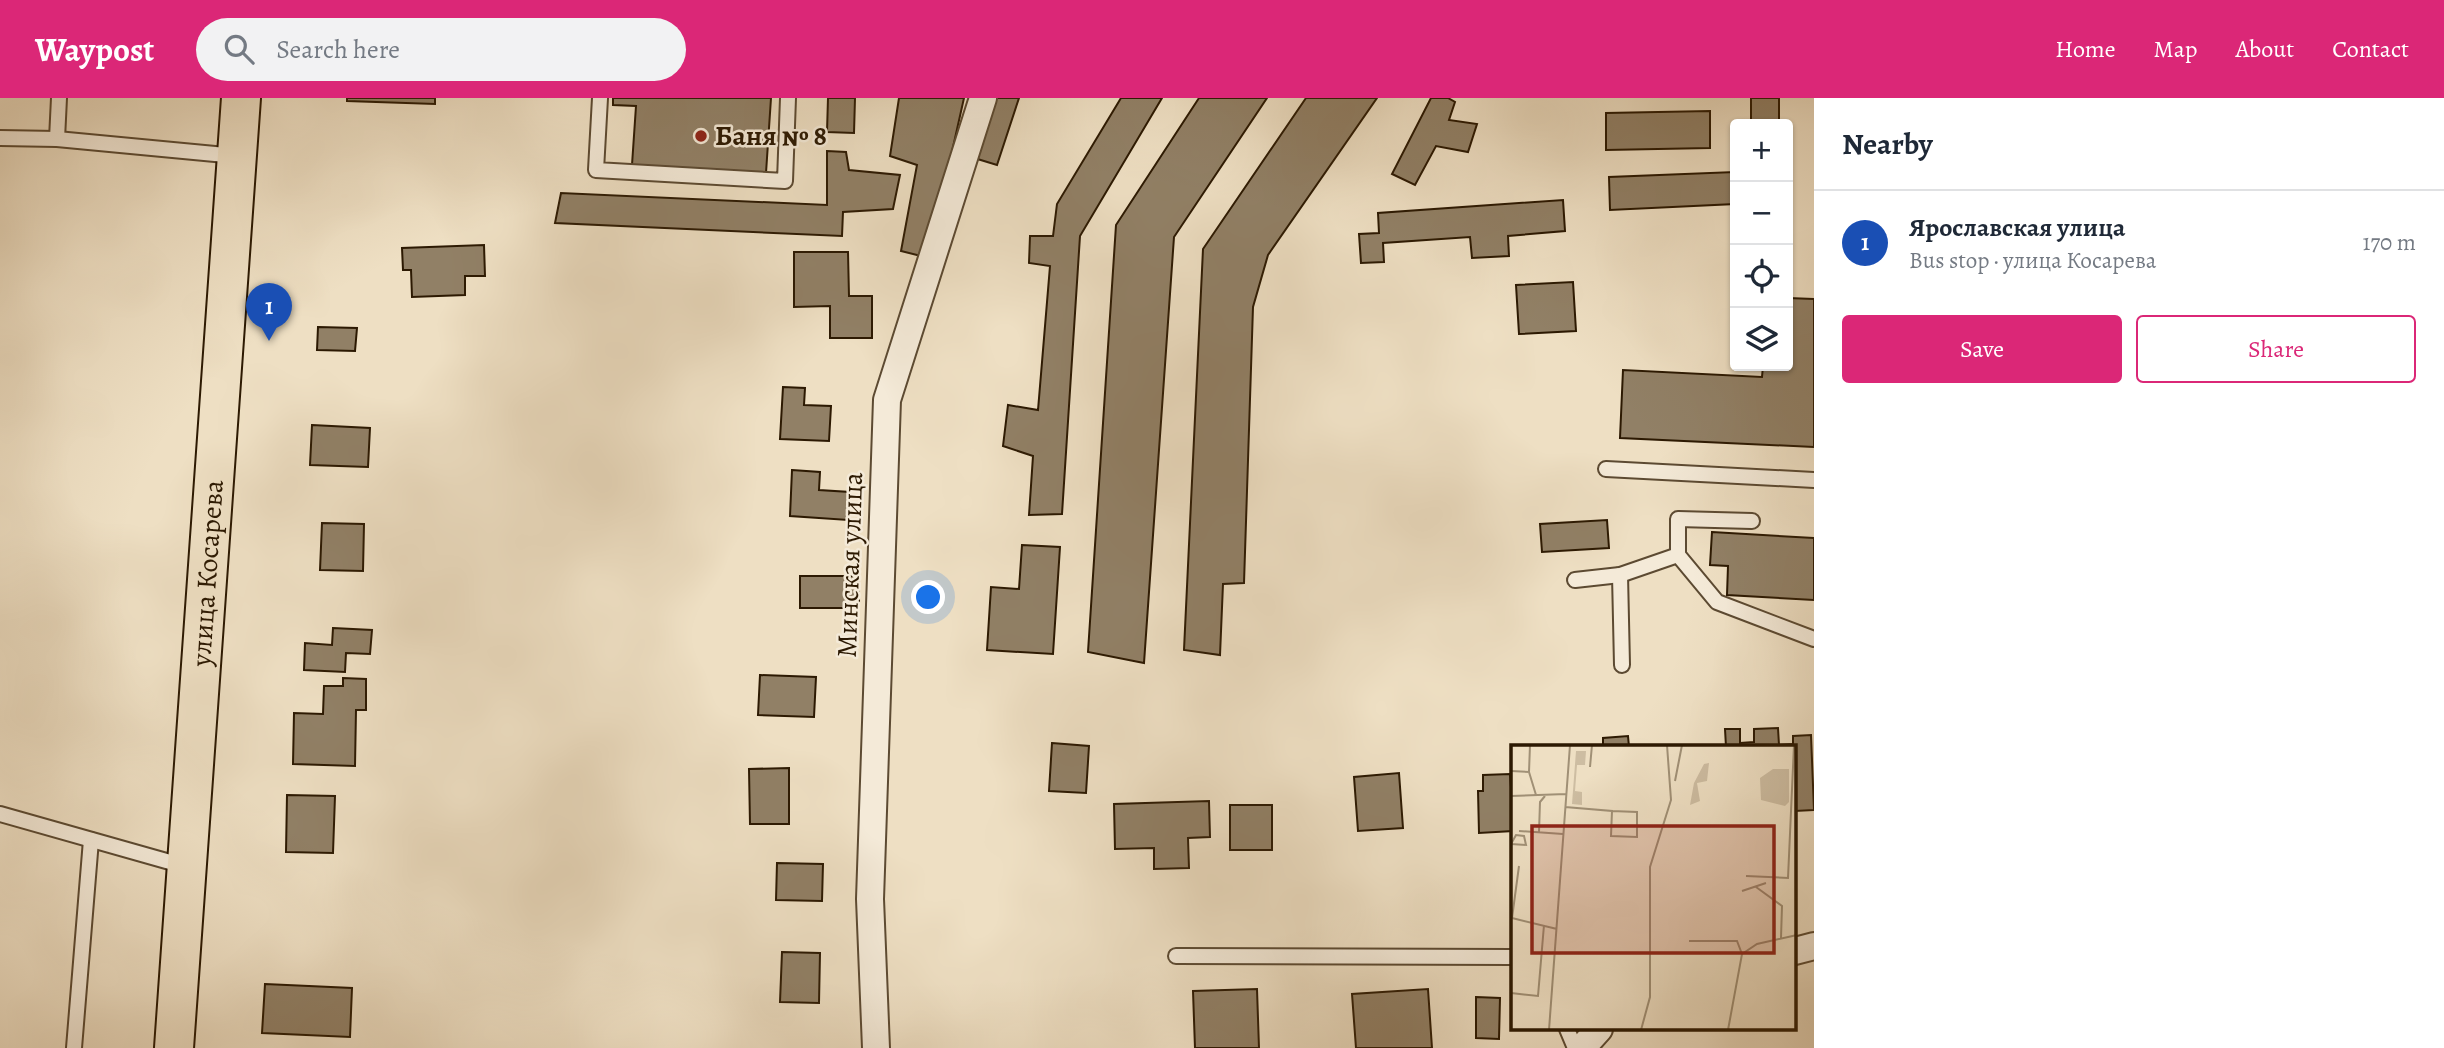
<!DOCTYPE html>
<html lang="en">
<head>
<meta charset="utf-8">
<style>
  :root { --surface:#fff; --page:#f2f2f3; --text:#1f2937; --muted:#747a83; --line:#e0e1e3; --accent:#db2777 }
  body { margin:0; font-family:Alegreya,serif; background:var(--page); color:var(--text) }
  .controls { position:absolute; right:21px; top:21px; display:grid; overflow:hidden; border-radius:7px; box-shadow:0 2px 5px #0004 }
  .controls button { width:63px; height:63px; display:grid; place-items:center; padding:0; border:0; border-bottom:2px solid var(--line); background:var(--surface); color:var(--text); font:35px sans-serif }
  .you { position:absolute; left:929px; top:500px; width:24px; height:24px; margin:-18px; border:5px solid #fff; border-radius:50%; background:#1a73e8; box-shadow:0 0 0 10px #1a73e833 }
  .badge { display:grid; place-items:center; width:46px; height:46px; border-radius:50%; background:var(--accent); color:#fff; font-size:23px; font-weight:700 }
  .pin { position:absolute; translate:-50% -58px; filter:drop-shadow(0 2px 4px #0008) }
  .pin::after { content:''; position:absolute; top:37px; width:24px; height:21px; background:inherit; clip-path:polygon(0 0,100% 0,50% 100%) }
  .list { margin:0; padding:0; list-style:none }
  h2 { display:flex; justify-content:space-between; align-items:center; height:91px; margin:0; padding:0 28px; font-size:30px }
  h2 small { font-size:23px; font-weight:400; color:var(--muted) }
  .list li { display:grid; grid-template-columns:46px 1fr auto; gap:21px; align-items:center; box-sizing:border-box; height:105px; padding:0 28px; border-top:2px solid var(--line) }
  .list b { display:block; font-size:26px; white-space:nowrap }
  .list p { margin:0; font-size:23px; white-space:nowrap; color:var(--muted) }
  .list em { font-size:23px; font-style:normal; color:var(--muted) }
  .actions { display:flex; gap:14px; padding:21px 28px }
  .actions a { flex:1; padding:16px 0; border:2px solid var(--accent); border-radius:7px; text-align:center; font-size:24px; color:var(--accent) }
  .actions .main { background:var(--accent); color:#fff }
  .icon { flex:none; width:38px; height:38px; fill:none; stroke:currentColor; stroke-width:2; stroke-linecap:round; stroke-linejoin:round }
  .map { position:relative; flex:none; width:1814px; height:950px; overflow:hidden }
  header { display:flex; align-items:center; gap:42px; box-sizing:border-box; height:98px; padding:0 35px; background:var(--accent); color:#fff }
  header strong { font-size:33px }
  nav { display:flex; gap:38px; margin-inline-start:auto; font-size:24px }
  .search { width:490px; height:63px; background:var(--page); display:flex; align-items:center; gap:18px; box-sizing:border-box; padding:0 24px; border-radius:38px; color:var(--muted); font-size:26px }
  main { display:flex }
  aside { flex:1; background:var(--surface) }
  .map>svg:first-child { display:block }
  .building { fill:#918066; stroke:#2c1902; stroke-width:2 }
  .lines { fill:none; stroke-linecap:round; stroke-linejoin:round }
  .service-casing { stroke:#5c4a32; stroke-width:18 }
  .minor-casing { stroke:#5c4a32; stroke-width:30 }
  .primary-casing { stroke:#2c1902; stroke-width:42 }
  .service { stroke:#f4ead8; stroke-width:14 }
  .minor { stroke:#f4ead8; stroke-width:26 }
  .primary { stroke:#eedfc3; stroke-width:38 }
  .poi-dot { fill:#8f2418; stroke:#f4ead8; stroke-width:2.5 }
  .labels { text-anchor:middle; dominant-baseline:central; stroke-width:5; stroke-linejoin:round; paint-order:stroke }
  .poi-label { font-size:28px; font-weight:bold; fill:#2c1902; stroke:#f4ead8; text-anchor:start }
  .street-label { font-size:28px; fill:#2c1902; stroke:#f4ead8 }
  .inset-road { fill:none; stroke:#a09076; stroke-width:2 }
  .view { fill:#8f2418; fill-opacity:0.15; stroke:#8f2418; stroke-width:3.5 }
  .inset-edge { fill:none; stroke:#2c1902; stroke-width:3.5 }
</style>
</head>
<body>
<header>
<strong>Waypost</strong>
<div class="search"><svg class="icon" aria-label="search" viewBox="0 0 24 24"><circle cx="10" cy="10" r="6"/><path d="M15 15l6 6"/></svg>Search here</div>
<nav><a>Home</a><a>Map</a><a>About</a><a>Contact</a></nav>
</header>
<main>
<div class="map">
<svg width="1814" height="950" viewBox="0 0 1814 950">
  <rect width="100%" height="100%" fill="#eedfc3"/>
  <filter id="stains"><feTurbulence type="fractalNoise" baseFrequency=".00286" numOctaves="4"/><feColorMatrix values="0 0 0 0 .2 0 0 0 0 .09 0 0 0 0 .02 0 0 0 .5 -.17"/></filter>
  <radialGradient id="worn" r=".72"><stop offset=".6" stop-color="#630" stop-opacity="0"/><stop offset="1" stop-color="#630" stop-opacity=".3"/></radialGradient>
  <g class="building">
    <path d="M347,0h88v6l-88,-3z"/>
    <path d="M613,0h158l-5,75 -134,-8 4,-59 -23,-1z"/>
    <path d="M828,0h27l-1,35 -27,-1z"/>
    <path d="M899,0h65l-21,94 -18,65 -24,-6 16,-86 -27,-9z"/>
    <path d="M990,0h29l-22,67 -26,-8z"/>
    <path d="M1121,0h41l-82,138 -18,278 -33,1 4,-59 -30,-10 5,-41 30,5 12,-144 -21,-3 1,-27h23l4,-32z"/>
    <path d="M1199,0h68l-93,139 -30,426 -56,-11 28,-427z"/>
    <path d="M1306,0h71l-109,157 -15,52 -9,276 -21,1 -3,71 -36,-5 19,-401z"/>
    <path d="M1431,0h17l7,4 -6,18 28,4 -9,28 -32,-6 -21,39 -23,-11z"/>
    <rect x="1751" y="0" width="28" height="26"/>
    <path d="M1710,13v37l-104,2v-37z"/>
    <path d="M827,53l19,1 3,18 51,5 -7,34 -50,3 -1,24 -287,-13 6,-30 266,12z"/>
    <path d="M1735,74v32l-125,6 -1,-33z"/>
    <path d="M1563,102l2,31 -57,5 1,20 -37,2 -2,-21 -87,6 1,19 -23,1 -2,-29 20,-1 -1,-20z"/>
    <path d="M484,147l1,31h-20v19l-53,2 -1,-27h-8l-1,-22z"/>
    <path d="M794,154h54l1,44h23v42h-42v-32l-36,1z"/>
    <path d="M1573,184l3,49 -57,3 -3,-49z"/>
    <path d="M1788,200l26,1v148l-194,-9 3,-68 139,7 1,-11h25z"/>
    <path d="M318,229l39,1 -2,23 -38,-1z"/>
    <path d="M783,289l22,1 -1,17 27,1 -2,35 -49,-2z"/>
    <path d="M312,327l58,3 -2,39 -58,-2z"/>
    <path d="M792,372l28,2 -1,18 31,2 -2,28 -58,-4z"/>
    <path d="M1607,422l2,28 -67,4 -2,-28z"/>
    <path d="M322,425l42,1 -1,47 -43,-1z"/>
    <path d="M1712,434l102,6v62l-87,-5 1,-29 -18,-1z"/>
    <path d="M1022,447l38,2 -7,107 -66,-4 4,-63 28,2z"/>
    <rect x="800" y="478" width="59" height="32"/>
    <path d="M333,530l39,2 -2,24 -24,-1 -1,19 -41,-2 1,-27 27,2z"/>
    <path d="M760,577l56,2 -2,40 -56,-2z"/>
    <path d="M343,580l23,1v31h-10l-1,56 -62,-2 1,-51 29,1 1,-28h19z"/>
    <path d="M1778,630l1,17 14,-1v-8l18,-1 3,75 -19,1v-64h-69l-1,-18h15v14l14,-1v-13z"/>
    <path d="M1628,638l1,11h-26v-9z"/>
    <path d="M1052,645l37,3 -3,47 -37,-2z"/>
    <path d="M789,670v56h-39l-1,-55z"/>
    <path d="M1399,675l4,55 -45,3 -4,-54z"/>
    <path d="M1510,676l1,13h2v44l-34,2 -1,-42h5v-16z"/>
    <path d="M287,697l48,1 -2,57 -47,-1z"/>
    <path d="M1209,703l1,36 -22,1 1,30 -35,1v-21l-39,1 -1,-45z"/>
    <rect x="1230" y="707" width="42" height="45"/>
    <path d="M777,765l46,1 -1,37 -46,-1z"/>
    <path d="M782,854l38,1 -1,50 -39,-1z"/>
    <path d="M265,886l87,4 -2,49 -88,-4z"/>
    <path d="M1257,891l2,59h-64l-2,-57z"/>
    <path d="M1428,891l4,59h-76l-4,-54z"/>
    <path d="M1476,899l24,1 -1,41 -23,-1z"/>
  </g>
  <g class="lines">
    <defs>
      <g id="service">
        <path d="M600,0l-4,72 189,11 3,-83"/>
        <path d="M0,40l57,1 179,17"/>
        <path d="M57,41l2,-41"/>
        <path d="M1606,371l208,11"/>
        <path d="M1752,423l-74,-2v36l39,47 97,37"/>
        <path d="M1620,477l2,90"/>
        <path d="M1575,482l45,-5 58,-20"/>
        <path d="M0,716l184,52"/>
        <path d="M1176,858l337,1"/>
        <path d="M1567,931l8,19"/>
        <path d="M74,950l17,-208"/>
      </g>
      <g id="minor">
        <path d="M1795,853l19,-5"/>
        <path d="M876,950l-6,-149 17,-499 96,-302"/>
        <path d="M1582,950l17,-19"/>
      </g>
      <g id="primary">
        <path id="s1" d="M174,950l67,-950"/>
      </g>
    </defs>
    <use href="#service" class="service-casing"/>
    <use href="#minor" class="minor-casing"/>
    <use href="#primary" class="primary-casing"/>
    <use href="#service" class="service"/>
    <use href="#minor" class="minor"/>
    <use href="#primary" class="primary"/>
  </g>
  <circle class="poi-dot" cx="701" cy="38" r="7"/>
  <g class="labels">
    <g class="poi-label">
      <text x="715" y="38">Баня № 8</text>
    </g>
    <g class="street-label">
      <text transform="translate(850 467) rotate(-88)">Минская улица</text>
      <text stroke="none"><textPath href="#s1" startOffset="476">улица Косарева</textPath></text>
    </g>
  </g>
  <g transform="translate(1511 647)">
    <rect width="285" height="285" fill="#eedfc3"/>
    <path d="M65,6h10l-1,14h-8l-2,26 7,1v13l-10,-1zM198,18l-2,18 -10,2 3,18 -10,4 4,-22 10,-19zM262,24h16v33l-4,4 -24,-6 -1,-22z" fill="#cdbda2"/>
    <path class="inset-road" d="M79,22l2,-22M0,26l18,1 1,-27M18,27l7,23M164,36l7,-36M0,51l55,-2M54,62l47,4 -1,25 26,1v-25l-25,-1M8,86l44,3M28,87l1,-30 5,-6M0,99l15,1 -2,-9 -8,-1 -5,9M235,131l42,2 6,-133M245,142l26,19 -1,32M231,146l24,-8M1,173l7,-52M1,173l45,11M178,196h48l5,13M0,248l27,3 6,-71M38,285l21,-285M130,285l9,-33v-130l21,-67 -4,-55M217,285l14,-76 15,-10 40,-9"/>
    <path class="view" d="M21,81h242v127h-242z"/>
    <rect width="285" height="285" class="inset-edge"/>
  </g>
  <rect width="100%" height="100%" filter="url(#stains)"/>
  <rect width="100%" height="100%" fill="url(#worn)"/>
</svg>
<div class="controls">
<button>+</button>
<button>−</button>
<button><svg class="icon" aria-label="locate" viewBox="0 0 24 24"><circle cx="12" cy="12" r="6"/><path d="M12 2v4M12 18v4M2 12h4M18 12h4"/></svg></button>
<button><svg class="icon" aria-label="layers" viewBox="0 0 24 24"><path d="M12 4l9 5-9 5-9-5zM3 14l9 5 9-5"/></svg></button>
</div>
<div class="you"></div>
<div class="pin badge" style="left:269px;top:243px;background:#1a4fb4">1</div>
</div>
<aside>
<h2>Nearby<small></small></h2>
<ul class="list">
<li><span class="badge" style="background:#1a4fb4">1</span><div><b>Ярославская улица</b><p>Bus stop · улица Косарева</p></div><em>170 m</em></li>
</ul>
<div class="actions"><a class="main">Save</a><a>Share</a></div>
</aside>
</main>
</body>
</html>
